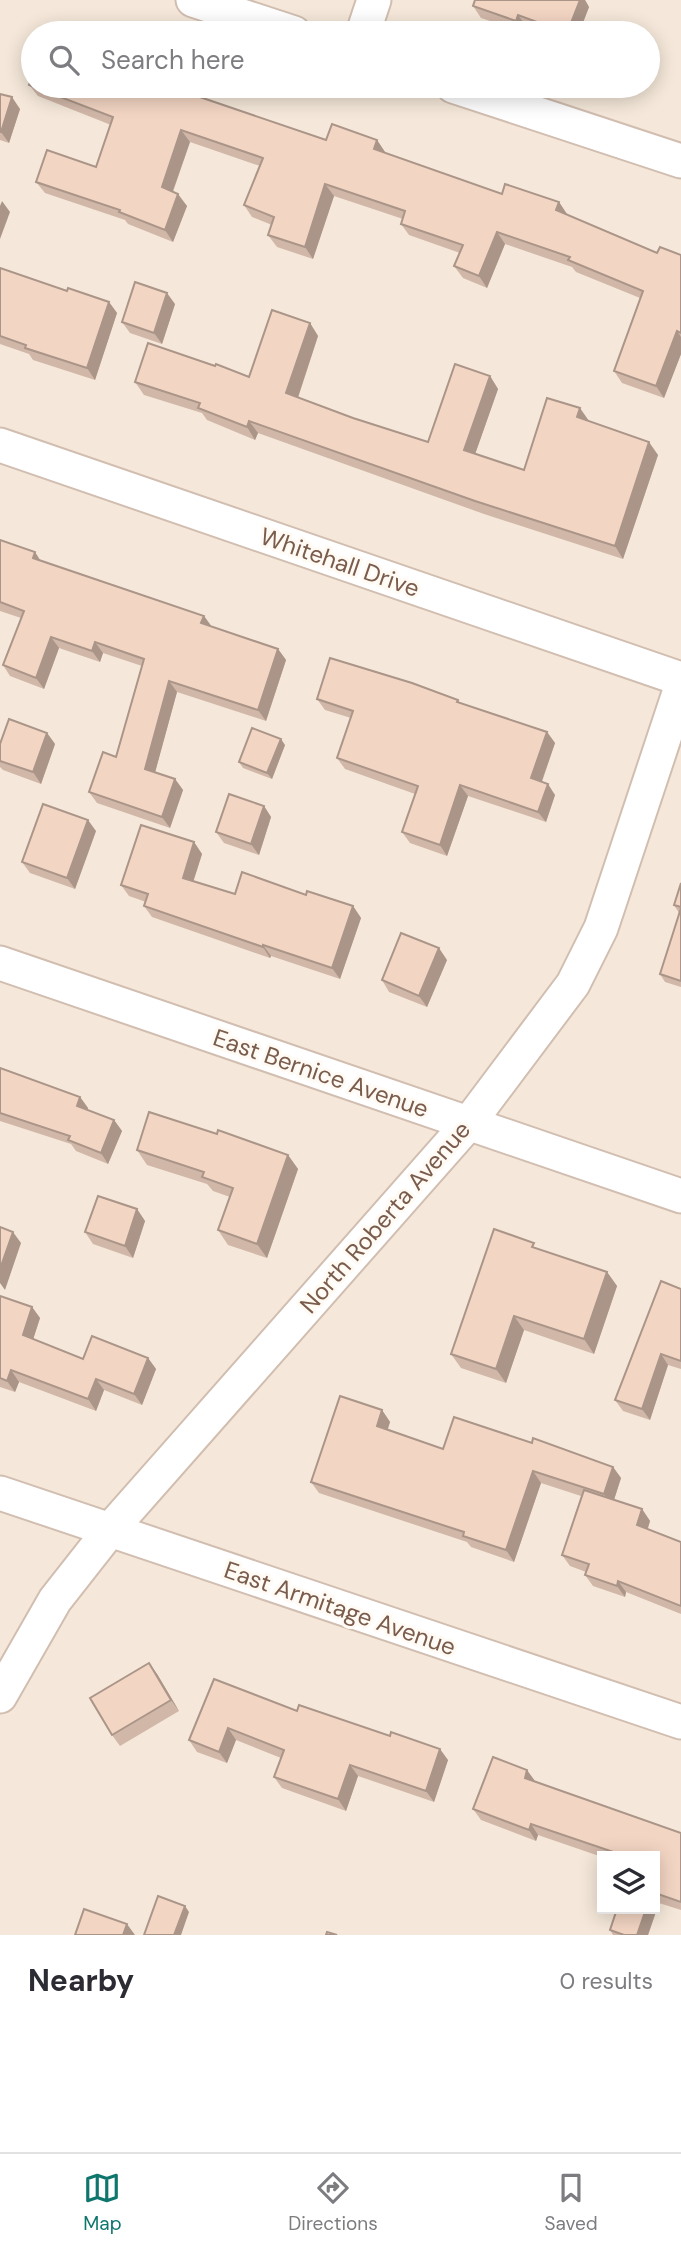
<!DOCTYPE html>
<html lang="en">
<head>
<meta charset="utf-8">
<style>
  :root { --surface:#fff; --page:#f2f2f3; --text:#2b2b33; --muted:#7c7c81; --line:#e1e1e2; --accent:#0f766e }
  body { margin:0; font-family:"DM Sans",sans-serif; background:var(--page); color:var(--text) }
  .controls { position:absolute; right:21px; bottom:21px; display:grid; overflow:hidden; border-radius:0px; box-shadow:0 4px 18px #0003 }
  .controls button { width:63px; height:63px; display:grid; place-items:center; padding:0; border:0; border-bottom:2px solid var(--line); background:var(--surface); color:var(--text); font:35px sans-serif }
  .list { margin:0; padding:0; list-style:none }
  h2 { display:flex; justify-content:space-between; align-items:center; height:91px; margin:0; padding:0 28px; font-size:30px }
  h2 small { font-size:23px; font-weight:400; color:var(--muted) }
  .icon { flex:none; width:38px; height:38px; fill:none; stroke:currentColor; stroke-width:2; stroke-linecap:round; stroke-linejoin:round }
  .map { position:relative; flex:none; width:681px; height:1935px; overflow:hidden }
  .search { position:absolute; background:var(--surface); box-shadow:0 4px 18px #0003; left:21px; right:21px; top:21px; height:77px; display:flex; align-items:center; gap:18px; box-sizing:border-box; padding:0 24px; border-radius:38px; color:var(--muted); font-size:26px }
  .sheet { height:217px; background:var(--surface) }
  nav { display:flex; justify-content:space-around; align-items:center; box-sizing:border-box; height:98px; border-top:2px solid var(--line); background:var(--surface); font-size:19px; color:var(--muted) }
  nav a { display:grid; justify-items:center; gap:4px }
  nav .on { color:var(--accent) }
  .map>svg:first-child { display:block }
  .residential { fill:#f5e8da; fill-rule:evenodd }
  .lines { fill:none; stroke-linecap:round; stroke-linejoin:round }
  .minor-casing { stroke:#d1beb0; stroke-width:37 }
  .minor { stroke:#fff; stroke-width:33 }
  .wall { fill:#d1b7a8 }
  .shaded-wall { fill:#aa9588 }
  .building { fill:#f3d5c3; stroke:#aa9588; stroke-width:2 }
  .labels { text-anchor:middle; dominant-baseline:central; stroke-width:6; stroke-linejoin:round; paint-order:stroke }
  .street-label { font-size:24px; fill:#7a5c4d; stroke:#fffaf3 }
</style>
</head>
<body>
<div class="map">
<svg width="681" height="1935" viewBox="0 0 681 1935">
  <rect width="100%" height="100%" fill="#fdf6ec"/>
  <path class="residential" d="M0,0h681v1935h-681zM33,33h615v53h-615zM602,1856h53v53h-53z"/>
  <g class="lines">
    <defs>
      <g id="minor">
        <path d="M193,0l101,33"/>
        <path d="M363,33l11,-33"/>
        <path d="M453,86l228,75"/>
        <path d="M0,445l681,234"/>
        <path d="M0,963l681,233"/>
        <path d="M0,1493l681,229"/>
        <path d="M0,1696l55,-96 55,-70 358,-406 105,-140 28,-56 80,-241"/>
      </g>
    </defs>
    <use href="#minor" class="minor-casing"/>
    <use href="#minor" class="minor"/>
  </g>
  <g class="wall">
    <path d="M475,0h110l4,7 -10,26h-34l-19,-7 -2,6 -43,-14 -8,-12z"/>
    <path d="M29,85l170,12 127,43h51l8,12v1l117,41 57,8 8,13 90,38 24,2v99l-17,44 -42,-15 -8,-12 26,-73 -64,-26 -4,-5 -67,-23 -18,44 -24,-10 -9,-12 6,-13 -51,-18 -8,-11 2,-5 -69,-23 -21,63 -36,-12 -9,-12 4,-10 -20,-8 -8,-12 16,-39 -70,-24 -17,50 14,14 -14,36 -45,-18 -3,-4 -80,-27 -9,-11 60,-15 15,-42 -73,-29z"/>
    <path d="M0,94l20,15 -11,34 -9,-3z"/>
    <path d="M0,268l67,23 42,11 8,11 -22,67 -62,-20 -4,-6 -29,-10z"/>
    <path d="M175,304l-13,40 -32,-11 -8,-11z"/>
    <path d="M310,323l8,13 -20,62 55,20 75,24 62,-66 8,13 -23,65 49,16 65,-49 69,34 -35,104 -139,-45 -226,-81 -3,7 -48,-20 -5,-7 -58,-18 -9,-13 114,-5z"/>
    <path d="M0,540l40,20 164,56 7,10 67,23 8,11 -20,61 -89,-29 -22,80 20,7 8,11 -13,38 -73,-25 -8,-11 27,-35 26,-91 -39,-13 -3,9 -41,-14 -15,41 -34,-13 -7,-11 18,-47 -21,-7z"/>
    <path d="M317,699l141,1 2,3 87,29 8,11 -13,39 13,13 -9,27 -78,-26 -21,60 -37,-13 -8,-11 13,-38 -70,-25 -8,-11 14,-40 -26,-8z"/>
    <path d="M47,733l8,11 -14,40 -38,-14 -3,-3v-23z"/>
    <path d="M285,745l-13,34 -29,-11 -4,-6z"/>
    <path d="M264,806l7,11 -12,38 -35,-12 -8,-11z"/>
    <path d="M96,831l-21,58 -45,-16 -8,-11z"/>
    <path d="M194,842l8,12 -9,27 42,13 71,1 47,11 8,12 -21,61 -69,-23 -1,2 -118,-41 -8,-11 2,-4 -17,-6 -8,-11z"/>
    <path d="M681,883v104l-16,-5 -5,-8 19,-61 -5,-8z"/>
    <path d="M447,960l-20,47 -38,-15 -7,-12z"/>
    <path d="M0,1068l80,29 8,11 -1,2 27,10 8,11 -14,33 -32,-13 -5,-7 -71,-23z"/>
    <path d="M217,1134l71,21 10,14 -31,89 -39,-13 -10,-15 12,-33 -17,-6 -6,-7 -60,-19 -10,-15z"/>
    <path d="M137,1209l8,12 -12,37 -40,-14 -8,-12z"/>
    <path d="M538,1249l69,23 10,14 -23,68 -70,-24 -18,53 -45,-15 -10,-14z"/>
    <path d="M681,1289v80l-13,-4 -18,55 -27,-9 -8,-11z"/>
    <path d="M0,1296l32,11 8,11 -7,21 50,20 65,-1 8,11 -14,36 -38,-15 -8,21 -77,-29 -4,10 -15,-5z"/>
    <path d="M382,1410l8,12 -2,7 55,20 89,-6 81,24 8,11 -7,22 28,9 8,12 -2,8 33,13v72l-55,-22 -1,5 -32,-11 -8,-11 1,-3 -16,-6 -8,-11 19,-59 -40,-13 -27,79 -43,-15 -4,-5 -148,-49 -8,-11z"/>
    <path d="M157,1674l22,37 -59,35 -8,-11z"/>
    <path d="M214,1679l83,32 151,49 -14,42 -76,-26 -12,35 -64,-23 -8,-11 7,-19 -45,-18 -9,23 -30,-11 -8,-12z"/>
    <path d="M535,1781l146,52v77l-22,-7 -11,32h-35l-3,-5 45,-21v-53l-53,1 -64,-22 -2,6 -55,-21 -8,-11z"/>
  </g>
  <g class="shaded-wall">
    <path d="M580,0h5l4,7 -10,26h-12z"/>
    <path d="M518,15l8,11 -2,6 -8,-11z"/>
    <path d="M12,97l8,12 -11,34 -8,-11z"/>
    <path d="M181,130l9,12 -20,57 -8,-12z"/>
    <path d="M377,140l8,12 -3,9 -8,-12z"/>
    <path d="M325,184l9,12 -21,63 -8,-12z"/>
    <path d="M178,194l9,12 -14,36 -8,-12z"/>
    <path d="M2,201l8,11 -10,27v-33z"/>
    <path d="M559,202l8,12 -3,8 -8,-12z"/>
    <path d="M497,232l8,12 -18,44 -8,-12z"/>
    <path d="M167,293l8,11 -13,40 -8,-11z"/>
    <path d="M109,302l8,11 -22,67 -8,-12z"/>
    <path d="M310,323l8,13 -23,70 -9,-13z"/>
    <path d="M677,331l4,6v17l-17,44 -8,-12z"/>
    <path d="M490,376l8,13 -26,74 -8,-13z"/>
    <path d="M580,408l9,13 -12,-4z"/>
    <path d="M249,421l9,12 -3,7 -8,-13z"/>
    <path d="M649,442l9,13 -35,104 -8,-13z"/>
    <path d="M35,552l7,11 -9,-5z"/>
    <path d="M204,616l8,11 -11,-4z"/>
    <path d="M51,637l8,11 -15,41 -8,-11z"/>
    <path d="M95,642l8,11 -3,9 -8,-11z"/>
    <path d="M278,649l8,11 -20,61 -8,-11z"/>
    <path d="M169,681l8,11 -24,88 -8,-11z"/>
    <path d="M547,732l8,11 -16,46 -8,-11z"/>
    <path d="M47,733l8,11 -14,40 -8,-12z"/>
    <path d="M281,739l4,6 -13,34 -5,-6z"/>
    <path d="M175,779l8,11 -13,38 -8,-11z"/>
    <path d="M548,784l7,11 -9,27 -8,-10z"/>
    <path d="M460,785l8,11 -21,60 -7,-11z"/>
    <path d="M264,806l7,11 -12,38 -8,-11z"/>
    <path d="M88,820l8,11 -21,58 -8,-11z"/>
    <path d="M194,842l8,12 -11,35 -8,-11z"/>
    <path d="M353,906l8,12 -21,61 -8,-11z"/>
    <path d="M263,945l8,11 -1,2 -7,-11z"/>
    <path d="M439,948l8,12 -20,47 -8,-11z"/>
    <path d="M80,1097l8,11 -3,9 -8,-11z"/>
    <path d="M114,1120l8,11 -14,33 -7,-11z"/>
    <path d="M288,1155l10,14 -31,89 -10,-14z"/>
    <path d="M137,1209l8,12 -12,37 -8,-12z"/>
    <path d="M13,1232l8,11 -16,47 -5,-7v-14z"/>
    <path d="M607,1272l10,14 -23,68 -10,-15z"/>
    <path d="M32,1307l8,11 -9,28 -8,-11z"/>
    <path d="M514,1316l10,14 -18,53 -10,-14z"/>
    <path d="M661,1354l7,11 -18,55 -8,-11z"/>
    <path d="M148,1358l8,11 -14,36 -8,-11z"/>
    <path d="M11,1370l8,12 -4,10 -8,-11z"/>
    <path d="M96,1379l8,11 -8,21 -8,-12z"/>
    <path d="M382,1410l8,12 -5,15 -8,-11z"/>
    <path d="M613,1467l8,11 -9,28 -8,-12z"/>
    <path d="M533,1471l8,12 -27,79 -8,-12z"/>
    <path d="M642,1509l8,12 -5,15 -8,-11z"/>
    <path d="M618,1581l8,11 -1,5 -8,-11z"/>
    <path d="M149,1663l8,11 22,37 -8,-11z"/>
    <path d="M228,1728l8,12 -9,23 -8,-11z"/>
    <path d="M440,1749l8,11 -14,42 -8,-11z"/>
    <path d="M350,1765l8,11 -12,35 -8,-12z"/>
    <path d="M527,1770l8,11 -10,-3z"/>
    <path d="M531,1824l7,11 -2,6 -7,-11z"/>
    <path d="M655,1897l4,6 -11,32h-11l9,-26h9z"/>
    <path d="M185,1906l4,6 -8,23h-7z"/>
    <path d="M127,1924l8,11h-12z"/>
  </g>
  <g class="building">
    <path d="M475,0h105l-13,33 -49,-18 -2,6 -43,-15z"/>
    <path d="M33,74v12h148l14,5 -1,4 132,45 6,-16 45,16 -3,9 128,45 3,-10 54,18 -3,8 101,43 3,-6 21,8v78l-4,-2 -21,55 -42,-15 29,-80 -75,-31 2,-3 -73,-25 -18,44 -25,-10 9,-21 -62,-21 4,-13 -80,-27 -20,63 -37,-12 6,-18 -30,-12 19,-47 -82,-28 -19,57 16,7 -13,36 -46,-18 1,-2 -84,-28 11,-32 49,17 17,-50 -84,-32z"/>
    <path d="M0,94l12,3 -11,35h-1z"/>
    <path d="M0,268l67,23 1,-3 41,14 -22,66 -62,-20 1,-3 -26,-9z"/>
    <path d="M135,282l32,11 -13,40 -32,-11z"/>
    <path d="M272,310l38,13 -24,70 67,25 75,24 27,-78 35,12 -26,74 60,20 23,-72 33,10 -3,9 72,25 -34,104 -140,-45 -226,-80 -2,6 -49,-19 2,-5 -65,-21 13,-39 67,23 1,-2 33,13z"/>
    <path d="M0,540l35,12 -2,6 171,58 -3,7 77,26 -20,61 -89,-29 -24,88 30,10 -13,38 -73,-25 14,-40 13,5 28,-98 -49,-17 -3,9 -41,-14 -15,41 -33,-13 21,-54 -24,-9z"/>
    <path d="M330,658l82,25 46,17 -1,2 90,30 -16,46 17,6 -10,28 -78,-27 -20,60 -38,-13 16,-46 -81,-28 16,-47 -36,-12z"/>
    <path d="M9,719l38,14 -14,39 -33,-11v-17z"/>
    <path d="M252,728l29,11 -14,34 -28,-11z"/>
    <path d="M229,794l35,12 -13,38 -35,-12z"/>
    <path d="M43,804l45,16 -21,58 -45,-16z"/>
    <path d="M141,825l53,17 -11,36 52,16 7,-22 64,23 1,-4 46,15 -21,62 -69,-23v2l-119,-41 4,-12 -27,-9z"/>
    <path d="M681,883v24l-7,-2z"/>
    <path d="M681,908v73l-21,-7z"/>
    <path d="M401,933l38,15 -20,48 -37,-16z"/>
    <path d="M0,1068l80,29 -3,9 37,14 -13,33 -33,-13 2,-4 -70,-23z"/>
    <path d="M149,1112l68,22 1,-4 70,25 -31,89 -39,-14 15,-42 -31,-11 2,-5 -67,-22z"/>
    <path d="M98,1196l39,13 -12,37 -40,-14z"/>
    <path d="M0,1227l13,5 -13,37z"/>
    <path d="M494,1229l40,14 -2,4 75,25 -23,67 -70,-23 -18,53 -45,-15z"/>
    <path d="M661,1281l20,8v72l-20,-7 -19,55 -27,-9z"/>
    <path d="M0,1296l32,11 -9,28 60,24 9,-23 56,22 -14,36 -38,-15 -8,20 -77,-29 -4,11 -7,-3z"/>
    <path d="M340,1396l42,14 -5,16 66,23 11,-32 78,26 1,-5 80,29 -9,27 -71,-23 -27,79 -43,-14 1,-4 -153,-50z"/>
    <path d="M584,1490l58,19 -5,16 44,17v64l-63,-25 -1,5 -32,-11 4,-11 -27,-9z"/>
    <path d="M149,1663l22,37 -59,35 -22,-37z"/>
    <path d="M214,1679l83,32 2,-6 91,31 1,-4 49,17 -14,42 -76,-26 -12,34 -64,-22 10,-27 -56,-22 -9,24 -30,-12z"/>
    <path d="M493,1757l34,13 -2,8 156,55v69l-26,-9v-37h-30l-94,-32 -2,6 -56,-21z"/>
    <path d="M158,1896l27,10 -11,29h-30z"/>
    <path d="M84,1909l43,15 -4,11h-48z"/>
    <path d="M617,1909h29l-9,26h-13l-14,-5z"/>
    <path d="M327,1932l10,3h-11z"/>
  </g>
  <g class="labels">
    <g class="street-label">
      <text transform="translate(340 562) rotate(19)">Whitehall Drive</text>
      <text transform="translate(321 1073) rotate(19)">East Bernice Avenue</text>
      <text transform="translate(385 1217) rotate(-49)">North Roberta Avenue</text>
      <text transform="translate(340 1608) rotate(19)">East Armitage Avenue</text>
    </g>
  </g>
</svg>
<div class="controls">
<button><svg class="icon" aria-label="layers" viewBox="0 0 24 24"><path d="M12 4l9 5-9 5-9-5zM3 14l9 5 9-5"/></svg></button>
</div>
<div class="search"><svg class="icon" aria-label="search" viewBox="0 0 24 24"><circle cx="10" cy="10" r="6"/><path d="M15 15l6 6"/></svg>Search here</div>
</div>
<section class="sheet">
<h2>Nearby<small>0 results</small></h2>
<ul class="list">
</ul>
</section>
<nav>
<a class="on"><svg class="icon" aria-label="map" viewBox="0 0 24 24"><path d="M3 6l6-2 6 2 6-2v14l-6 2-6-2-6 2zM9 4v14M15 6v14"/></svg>Map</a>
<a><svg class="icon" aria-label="directions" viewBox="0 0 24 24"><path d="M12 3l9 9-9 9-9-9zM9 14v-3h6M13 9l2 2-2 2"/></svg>Directions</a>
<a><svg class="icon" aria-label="saved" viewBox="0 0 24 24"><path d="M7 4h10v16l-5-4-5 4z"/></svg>Saved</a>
</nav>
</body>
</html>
